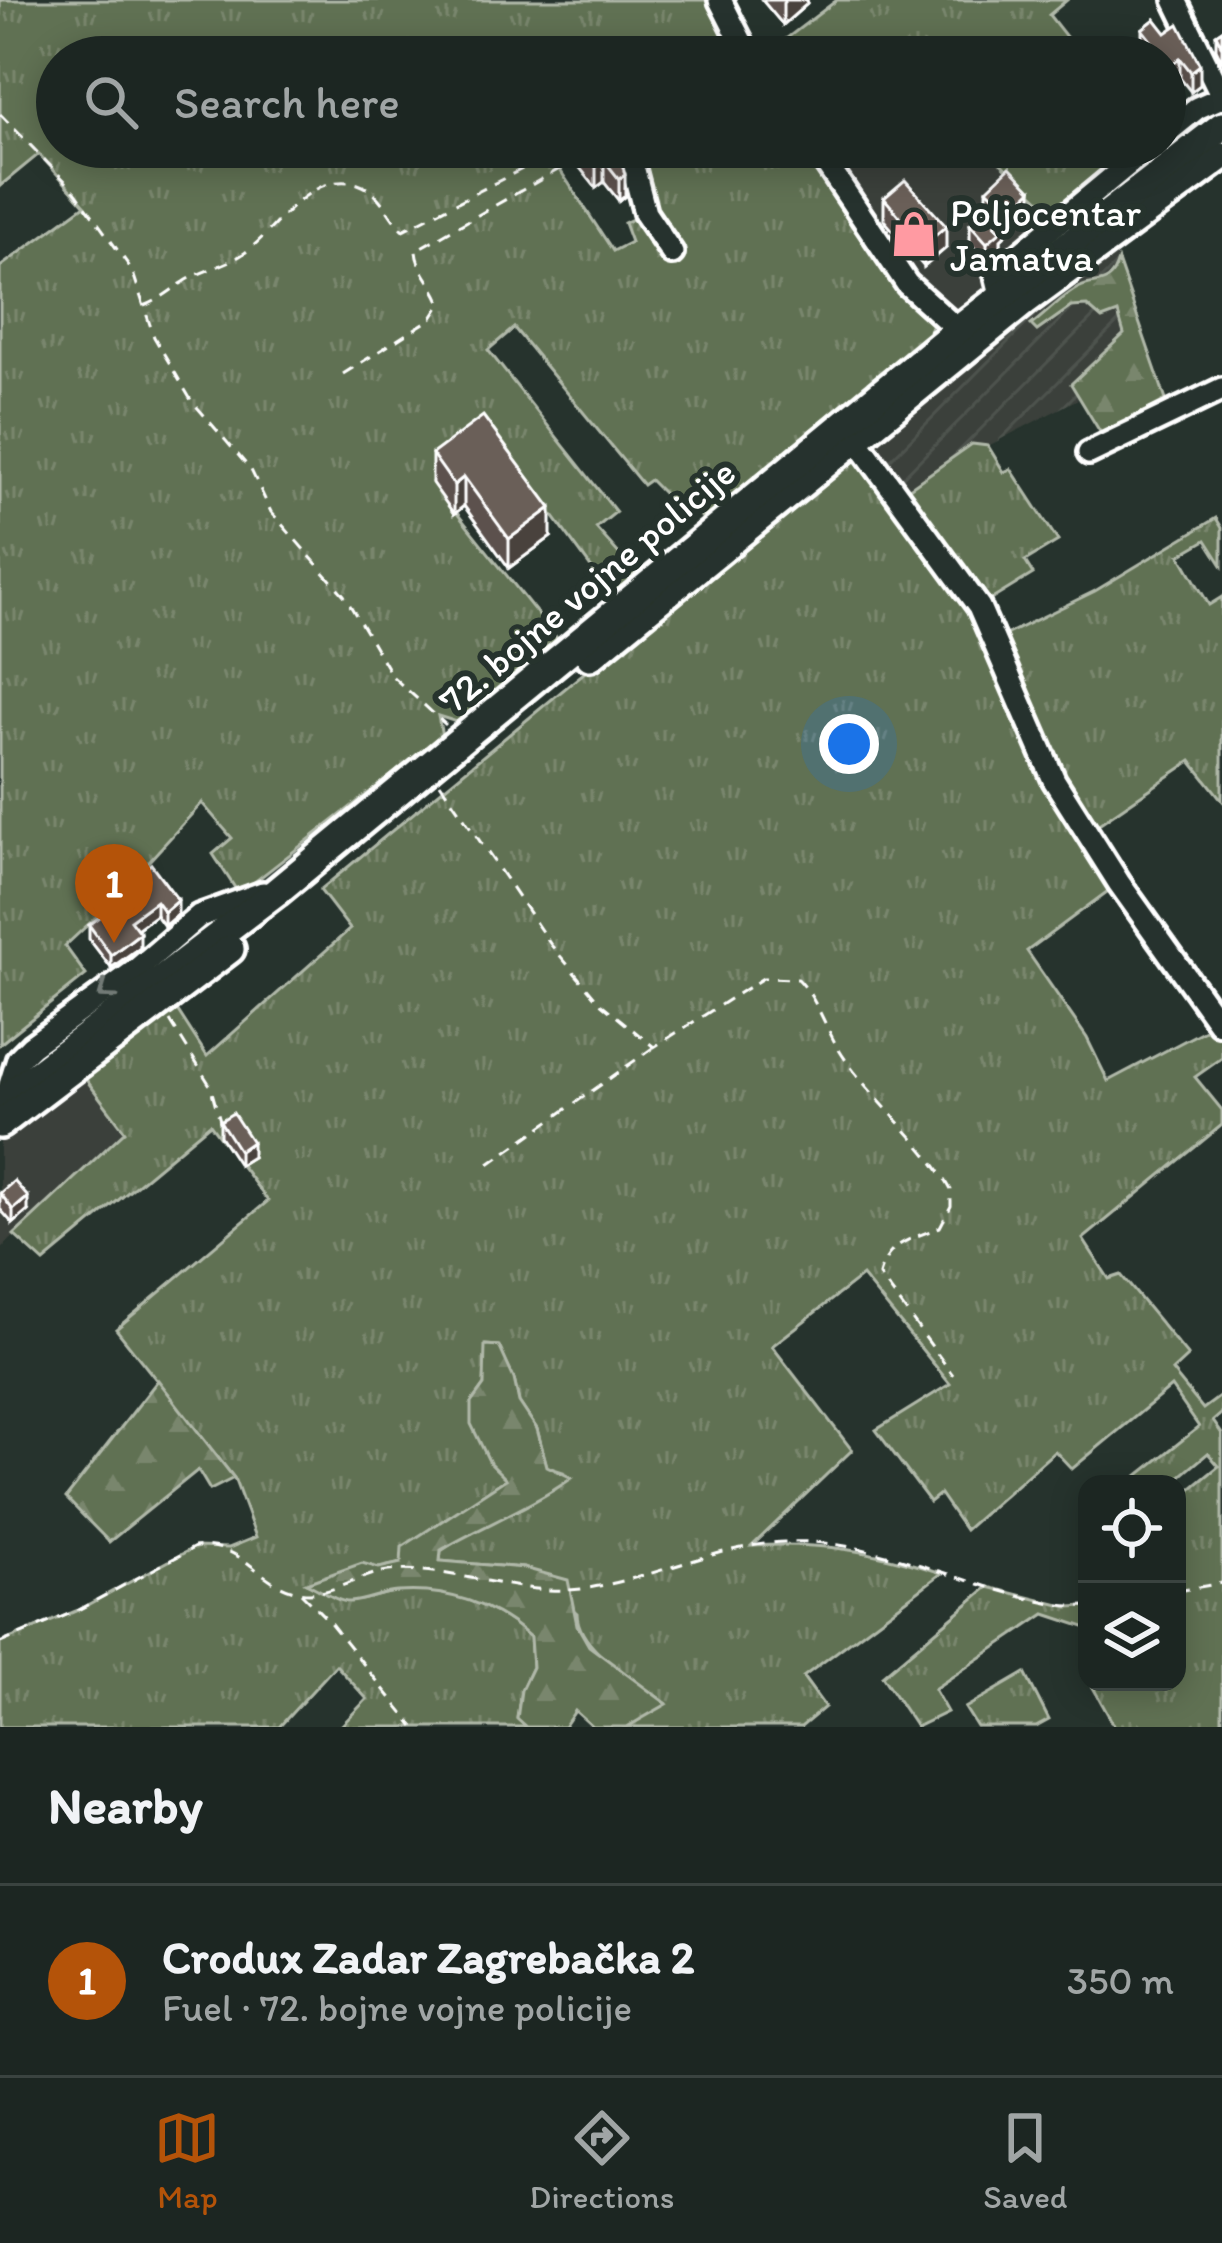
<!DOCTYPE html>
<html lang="en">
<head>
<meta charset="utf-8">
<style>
  :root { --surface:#1c2622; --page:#252e2a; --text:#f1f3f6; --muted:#a0a5a5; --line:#3a4340; --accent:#b45309 }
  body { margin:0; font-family:Itim,sans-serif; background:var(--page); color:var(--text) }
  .controls { position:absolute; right:36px; bottom:36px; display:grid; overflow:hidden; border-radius:24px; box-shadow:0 6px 30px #0003 }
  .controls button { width:108px; height:108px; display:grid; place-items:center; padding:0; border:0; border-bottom:3px solid var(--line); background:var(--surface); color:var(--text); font:60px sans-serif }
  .you { position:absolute; left:849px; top:744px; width:42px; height:42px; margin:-30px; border:9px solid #fff; border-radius:50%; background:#1a73e8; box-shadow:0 0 0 18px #1a73e833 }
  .badge { display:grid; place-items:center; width:78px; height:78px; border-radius:50%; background:var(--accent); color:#fff; font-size:39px; font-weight:700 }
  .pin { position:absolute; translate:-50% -99px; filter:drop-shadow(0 3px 6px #0008) }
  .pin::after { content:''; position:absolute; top:63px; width:42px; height:36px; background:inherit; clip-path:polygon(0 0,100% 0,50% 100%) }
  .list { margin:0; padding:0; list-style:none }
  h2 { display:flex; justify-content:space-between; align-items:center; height:156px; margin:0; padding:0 48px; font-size:51px }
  h2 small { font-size:39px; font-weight:400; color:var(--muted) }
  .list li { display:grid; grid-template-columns:78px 1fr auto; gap:36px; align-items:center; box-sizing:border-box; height:192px; padding:0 48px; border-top:3px solid var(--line) }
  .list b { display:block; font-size:45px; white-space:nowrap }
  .list p { margin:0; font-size:39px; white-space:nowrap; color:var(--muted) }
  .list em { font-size:39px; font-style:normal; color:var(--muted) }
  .icon { flex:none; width:66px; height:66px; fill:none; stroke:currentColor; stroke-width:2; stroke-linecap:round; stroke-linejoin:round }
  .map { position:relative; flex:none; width:1222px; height:1727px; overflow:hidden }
  .search { position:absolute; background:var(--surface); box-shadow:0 6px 30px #0003; left:36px; right:36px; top:36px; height:132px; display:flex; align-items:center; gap:30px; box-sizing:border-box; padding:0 42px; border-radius:66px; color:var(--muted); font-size:45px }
  .sheet { height:348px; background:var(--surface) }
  nav { display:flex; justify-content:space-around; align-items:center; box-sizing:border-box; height:168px; border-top:3px solid var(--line); background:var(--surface); font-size:33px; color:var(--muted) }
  nav a { display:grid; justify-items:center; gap:6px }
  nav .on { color:var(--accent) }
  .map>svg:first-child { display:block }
  .built { fill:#3a403a }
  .industrial { fill:url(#industrial-furrows) }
  .grass { fill:url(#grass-tufts); stroke:#b0b8a9; stroke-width:3 }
  .forest { fill:url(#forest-firs); stroke:#b0b8a9; stroke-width:3 }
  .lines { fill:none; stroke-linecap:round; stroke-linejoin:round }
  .minor-casing { stroke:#fff; stroke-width:30 }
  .major-casing { stroke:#fff; stroke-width:36 }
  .path { stroke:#fff; stroke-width:3; stroke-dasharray:12 9; stroke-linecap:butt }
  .minor { stroke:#26332d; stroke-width:21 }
  .major { stroke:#26332d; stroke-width:27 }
  .wall { fill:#5b514d; stroke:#fff; stroke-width:3 }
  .shaded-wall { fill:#4a423e; stroke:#fff; stroke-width:3 }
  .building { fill:#6a5e59; stroke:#fff; stroke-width:3 }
  .oneway { stroke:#727a76 }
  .labels { text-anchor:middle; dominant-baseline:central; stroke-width:12; stroke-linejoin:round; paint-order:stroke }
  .poi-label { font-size:39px; fill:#fff; stroke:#26332d; text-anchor:start }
  .street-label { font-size:39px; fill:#fff; stroke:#26332d }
</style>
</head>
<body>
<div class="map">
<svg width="1222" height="1727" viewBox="0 0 1222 1727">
  <defs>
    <pattern id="industrial-furrows" width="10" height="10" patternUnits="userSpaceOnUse" patternTransform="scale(3)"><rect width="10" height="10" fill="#3a403a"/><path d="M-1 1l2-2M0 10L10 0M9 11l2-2" fill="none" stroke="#4e534e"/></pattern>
    <pattern id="grass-tufts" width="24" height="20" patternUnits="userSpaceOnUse" patternTransform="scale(3)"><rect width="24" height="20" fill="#617153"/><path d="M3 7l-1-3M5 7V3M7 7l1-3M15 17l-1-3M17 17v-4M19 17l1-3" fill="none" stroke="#79866d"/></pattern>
    <pattern id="forest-firs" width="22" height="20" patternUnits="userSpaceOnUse" patternTransform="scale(3)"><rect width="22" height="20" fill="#617153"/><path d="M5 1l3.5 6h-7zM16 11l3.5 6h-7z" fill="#79866d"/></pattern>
  </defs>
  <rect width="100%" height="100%" fill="#26332d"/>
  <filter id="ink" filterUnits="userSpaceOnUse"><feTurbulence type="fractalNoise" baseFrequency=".00833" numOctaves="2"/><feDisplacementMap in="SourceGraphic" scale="24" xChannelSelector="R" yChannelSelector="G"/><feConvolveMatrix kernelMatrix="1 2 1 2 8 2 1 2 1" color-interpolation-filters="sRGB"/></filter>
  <g filter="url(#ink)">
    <g class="built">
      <path d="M852,147h56l4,3 5,-3h66l75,69 -110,105 -117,-155z"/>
      <path d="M84,1077l41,54 -125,119v-114z"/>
    </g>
    <path class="industrial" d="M1115,254l23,67 -67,63 7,15 -90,47 -16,-2 -74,53 -37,-52 139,-111z"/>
    <g class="grass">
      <path d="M0,0h715l33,57h-691v90h539l-36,23 53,81 18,-9 -7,-19 21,-10 -30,-66h237l-21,18 107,145 -10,23 -225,186 -20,-25 -11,8 -22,-22 -7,5 -129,-157 -26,22 128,162 -20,16 41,46 -25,22 -117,-159 -63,45 135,169 -107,72 -22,-7 4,20 -203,158 -26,-40 19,-16 -30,-35 -94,103 -43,40 21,29 -86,69v-777l85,-62 -46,-51 -39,32z"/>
      <path d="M837,0h230l-18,15 33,42h-320z"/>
      <path d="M983,147h155l-80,69z"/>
      <path d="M972,444l16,2 16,26 7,-3 47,72 -33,20 8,13 -54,33 16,33 100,-49 121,-73 6,10v37l-16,-25 -26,15 29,50 13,-8v203l-31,-39 -104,71 32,51 -92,68 60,87 21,43 114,-60v37l-27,19 27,33v15l-139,114 26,40 12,-4 67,81 -16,15 31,38 19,-14v18l-9,8 9,13v293h-107l-25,-45h87v-182l42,-34 -11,-13 -37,31h-44l72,-57 -28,-40 -99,82 -17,-18 -90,79 -25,-36 -10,8 -54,-72 74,-46 -88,-108 -90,70 80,104 -100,96c71,-4 122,5 190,27l-139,104 22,30 -24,20h-174l39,-24c-28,-21 -89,-53 -89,-90l-53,-45 -84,-7 1,-10 122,-79 -16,-5 -10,-38 -18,-27 -5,-23 -16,-33 -12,-1 -2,40 -13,18 36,76 -104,68 -1,16 -94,21c11,5 23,13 34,16 14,4 33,-4 47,-7 50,-9 104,10 141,44l2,30 -11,23 -4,28 9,9h-186l27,-28 -31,-34 -57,62h-279v-84l76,-32 119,-64 34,1 27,-11 -22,-59 -118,-149 152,-128 -58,-77 -166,138 -30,-27 111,-104 -41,-54 90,-72 33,51 143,-127 -30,-39 541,-445 37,51z"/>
      <path d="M988,1587l80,20 19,-1v22l-42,-14 -111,75 13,23 -31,15 -34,-51z"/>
      <path d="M1025,1673l24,47 -13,7h-59l-12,-19z"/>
    </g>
    <g class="forest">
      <path d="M1118,261l48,139 -64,35 -31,-51 53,-50 -6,-21 -16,6 -15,-13 -16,1 -34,24 -6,-6c15,-11 32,-30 49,-38 19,-8 30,1 38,-26z"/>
      <path d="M485,1345l14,1 15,33 5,23 18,27 10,37 25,12c-41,29 -88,47 -131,72l-1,11 84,7 44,12 9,45 12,21 78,58 -40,23h-34l-18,-16 -11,16h-38l-9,-8 4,-29 11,-23 -2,-30c-36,-33 -84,-49 -133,-45 -16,1 -31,9 -47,10 -13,0 -31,-13 -44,-19l56,-20 17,5 22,-5 1,-16 104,-68 -16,-16 -19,-39v-21l13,-18z"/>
      <path d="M158,1380l76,98 -24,12 -12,-20 -89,72 -43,-44z"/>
    </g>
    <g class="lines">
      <defs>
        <g id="minor">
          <path d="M720,0l29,57"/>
          <path d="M1175,0l47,96"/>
          <path d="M1165,134l32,-26 25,-11"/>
          <path d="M628,147l17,66 27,40"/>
          <path d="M815,147l92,137 51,46"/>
          <path d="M1001,295l-5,-21 153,-127"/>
          <path d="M856,439l123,168 75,173 65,103 100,140"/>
          <path d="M1089,453l133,-64"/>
          <path d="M6,1098l12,-39 13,-13 105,-76 63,-54 64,-23"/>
        </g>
        <g id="major">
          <path d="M590,656l436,-356 196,-144"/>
          <path d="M0,1102l276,-210 682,-562 264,-204"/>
          <path d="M0,1124l230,-175"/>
        </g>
      </defs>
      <use href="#minor" class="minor-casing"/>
      <use href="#major" class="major-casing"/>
      <g class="path">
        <path d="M0,114l75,77 57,79 22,67 37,63 60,70 20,42 73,83 48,81 54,49"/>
        <path d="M144,306c16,-6 25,-15 40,-24 18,-12 41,-16 59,-28 33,-22 66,-85 115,-70 24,8 28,31 45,46l125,-64 10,-19"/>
        <path d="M343,374l89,-56 9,-14c-6,-19 -25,-35 -25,-54l163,-92"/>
        <path d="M440,783l111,162 49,58 54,44 109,-69 35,1c20,20 29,55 47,80 32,46 78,81 106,131v16l-11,21c-30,13 -51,14 -61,48l74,100"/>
        <path d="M170,1021l40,64 11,39"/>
        <path d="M489,1164l165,-117"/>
        <path d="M1177,1591l45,-8"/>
        <path d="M301,1593l27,27 86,107"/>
        <path d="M0,1643l76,-32 119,-64c51,-7 66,45 114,46 27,0 53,-19 79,-22 68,-6 133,28 200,17 67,-10 128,-42 196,-46 73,-4 145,27 214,48 29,8 58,18 89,16"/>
      </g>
      <use href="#minor" class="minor"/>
      <use href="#major" class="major"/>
    </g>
    <g class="wall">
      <path d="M762,0h45v4l-24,21z"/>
      <path d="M1155,19l45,66 -9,7 -11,-14 -9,8 -6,-8v-21h-16l-7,-9v-19z"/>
      <path d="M1222,30v32l-6,-13v-15z"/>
      <path d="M580,147h38l7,49 -6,5 -15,-19 -8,6 -16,-20z"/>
      <path d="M987,189l45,21 -31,29v11l-14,12 -17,-19v-19l17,-16z"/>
      <path d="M884,198l62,50 -22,19 -40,-47z"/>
      <path d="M432,454l119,83 -42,31 -45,-62 -10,8 -22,-31z"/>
      <path d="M137,875l41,39 -14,12 -8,-11 -19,14 3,18 -29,21 -22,-29v-14l48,-35z"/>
      <path d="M220,1121l32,36 -13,8 -19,-29z"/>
      <path d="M0,1193l28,18 -15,13 -13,-15z"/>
    </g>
    <g class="shaded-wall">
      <path d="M786,0h21v4l-24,21v-22z"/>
      <path d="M1180,58v20l-9,8v-20z"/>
      <path d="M1200,65v20l-9,7v-20z"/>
      <path d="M604,160v22l-8,6v-21z"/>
      <path d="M625,175v21l-6,5v-22z"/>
      <path d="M1032,190v20l-31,29v11l-14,12v-19l8,-18z"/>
      <path d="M946,226v22l-22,19v-22z"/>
      <path d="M464,477v29l-10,8v-29z"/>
      <path d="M551,508v29l-42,31v-29z"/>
      <path d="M178,900v14l-14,12v-14z"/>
      <path d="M156,901v14l-26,19v-14z"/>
      <path d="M140,933v14l-29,21v-13z"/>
      <path d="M252,1142v15l-13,8v-14z"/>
      <path d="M28,1197v14l-15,13v-14z"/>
    </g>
    <g class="building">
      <path d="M1155,19l11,14 13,-9 21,41 -9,7 -11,-14 -9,8 -29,-37z"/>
      <path d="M1222,30v17l-6,-13z"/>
      <path d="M580,147h38l7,28 -6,4 -15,-19 -8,7z"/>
      <path d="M1010,167l22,23 -37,35 6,6 -14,12 -17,-19 27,-25 -10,-10z"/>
      <path d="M905,180l41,46 -22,19 -40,-47z"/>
      <path d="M483,416l68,92 -42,31 -45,-62 -10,8 -22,-31z"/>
      <path d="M151,864l27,36 -14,12 -8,-11 -26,19 10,13 -29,22 -22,-30 55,-40 -7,-10z"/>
      <path d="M233,1113l19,29 -13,9 -19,-30z"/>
      <path d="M14,1181l14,16 -15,13 -13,-17z"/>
    </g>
    <defs><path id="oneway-chevron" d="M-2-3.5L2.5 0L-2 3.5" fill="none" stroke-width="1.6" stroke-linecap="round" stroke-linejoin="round" transform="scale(3)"/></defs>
    <use class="oneway" href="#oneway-chevron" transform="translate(106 992) rotate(144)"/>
  </g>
  <defs>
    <symbol id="shop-bare" viewBox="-9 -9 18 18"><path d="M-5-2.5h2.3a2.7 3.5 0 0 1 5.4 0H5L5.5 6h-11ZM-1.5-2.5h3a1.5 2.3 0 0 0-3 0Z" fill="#ff9aa2" stroke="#26332d" stroke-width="2.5" paint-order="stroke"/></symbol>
  </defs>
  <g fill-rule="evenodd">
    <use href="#shop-bare" x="881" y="201" width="66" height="66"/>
  </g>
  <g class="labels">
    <g class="poi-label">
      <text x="950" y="212">Poljocentar<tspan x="950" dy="45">Jamatva</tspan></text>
    </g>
    <g class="street-label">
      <text transform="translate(587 586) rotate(-40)">72. bojne vojne policije</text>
    </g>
  </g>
</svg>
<div class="controls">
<button><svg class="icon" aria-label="locate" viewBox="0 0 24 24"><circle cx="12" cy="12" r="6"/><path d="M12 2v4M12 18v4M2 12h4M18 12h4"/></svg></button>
<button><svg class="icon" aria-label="layers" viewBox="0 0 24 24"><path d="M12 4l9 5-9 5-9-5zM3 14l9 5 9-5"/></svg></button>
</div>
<div class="you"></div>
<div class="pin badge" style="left:114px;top:943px">1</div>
<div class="search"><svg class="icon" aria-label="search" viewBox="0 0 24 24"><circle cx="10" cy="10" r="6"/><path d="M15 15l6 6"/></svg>Search here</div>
</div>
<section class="sheet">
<h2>Nearby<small></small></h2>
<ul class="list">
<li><span class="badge">1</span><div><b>Crodux Zadar Zagrebačka 2</b><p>Fuel · 72. bojne vojne policije</p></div><em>350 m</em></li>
</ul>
</section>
<nav>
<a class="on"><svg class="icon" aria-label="map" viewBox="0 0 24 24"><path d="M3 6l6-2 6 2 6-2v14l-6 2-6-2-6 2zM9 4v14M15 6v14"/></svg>Map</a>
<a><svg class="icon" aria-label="directions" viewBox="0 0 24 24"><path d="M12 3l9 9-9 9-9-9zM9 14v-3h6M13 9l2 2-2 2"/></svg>Directions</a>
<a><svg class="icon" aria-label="saved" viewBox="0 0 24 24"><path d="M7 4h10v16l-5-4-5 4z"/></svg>Saved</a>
</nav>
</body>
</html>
